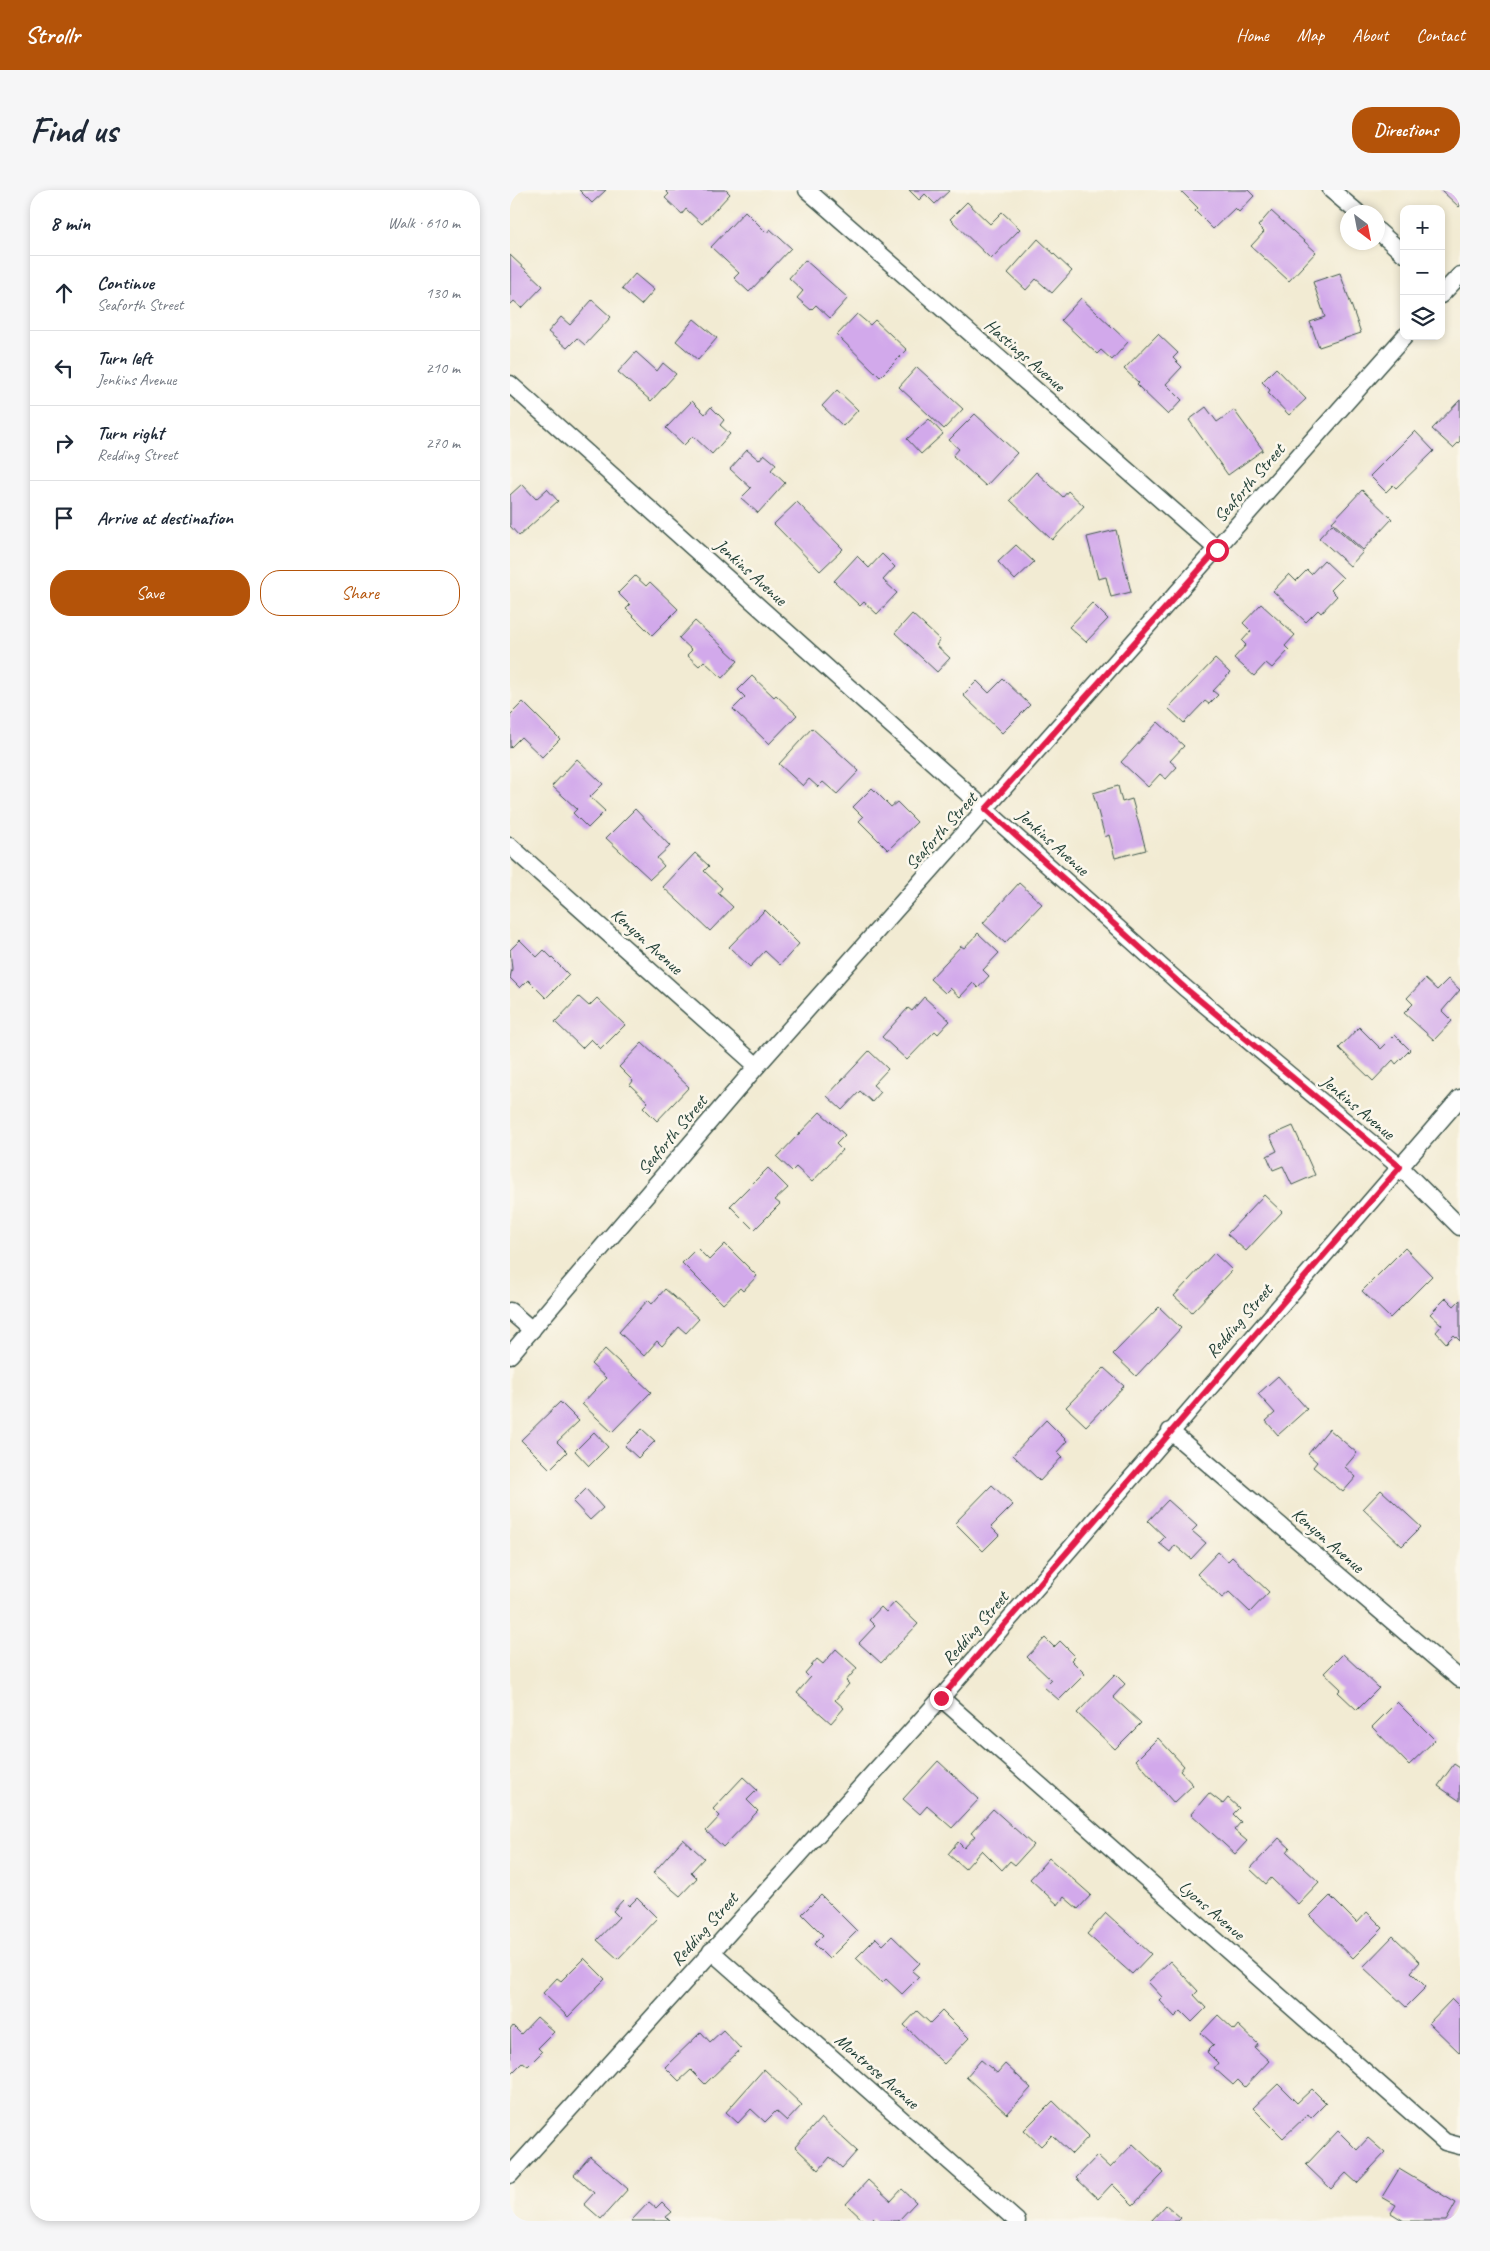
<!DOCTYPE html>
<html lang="en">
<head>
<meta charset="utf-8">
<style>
  :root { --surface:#fff; --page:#f6f6f7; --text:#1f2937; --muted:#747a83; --line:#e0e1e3; --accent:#b45309 }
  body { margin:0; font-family:Caveat,sans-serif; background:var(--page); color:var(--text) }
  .controls { position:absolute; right:15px; top:15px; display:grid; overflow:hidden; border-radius:10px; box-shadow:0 2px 8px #0003 }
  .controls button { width:45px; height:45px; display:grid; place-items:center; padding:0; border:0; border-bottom:1px solid var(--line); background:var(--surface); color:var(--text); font:25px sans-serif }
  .compass { position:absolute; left:830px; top:15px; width:45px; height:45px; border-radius:50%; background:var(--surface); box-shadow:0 2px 8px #0003; rotate:148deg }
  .stop { position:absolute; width:15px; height:15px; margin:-11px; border:4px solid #e11d48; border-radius:50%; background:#fff }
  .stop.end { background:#e11d48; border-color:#fff; box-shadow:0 1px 5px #0008 }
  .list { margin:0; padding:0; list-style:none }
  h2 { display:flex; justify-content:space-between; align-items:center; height:65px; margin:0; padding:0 20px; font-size:21px }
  h2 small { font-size:16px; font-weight:400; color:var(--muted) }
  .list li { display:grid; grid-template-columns:32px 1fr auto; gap:15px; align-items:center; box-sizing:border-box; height:75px; padding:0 20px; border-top:1px solid var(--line) }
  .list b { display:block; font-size:19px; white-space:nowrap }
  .list p { margin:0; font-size:16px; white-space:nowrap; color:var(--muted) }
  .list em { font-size:16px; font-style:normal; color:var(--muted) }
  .actions { display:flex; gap:10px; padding:15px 20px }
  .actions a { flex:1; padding:11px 0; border:1px solid var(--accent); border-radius:20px; text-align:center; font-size:18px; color:var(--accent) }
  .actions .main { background:var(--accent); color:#fff }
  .icon { flex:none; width:28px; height:28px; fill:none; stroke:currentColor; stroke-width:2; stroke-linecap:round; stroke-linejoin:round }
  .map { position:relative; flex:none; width:950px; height:2031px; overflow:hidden; border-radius:20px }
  header { display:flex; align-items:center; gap:30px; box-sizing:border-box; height:70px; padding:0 25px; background:var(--accent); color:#fff }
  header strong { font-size:24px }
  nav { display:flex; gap:28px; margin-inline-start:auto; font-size:18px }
  .intro { display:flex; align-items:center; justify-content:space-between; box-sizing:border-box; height:120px; padding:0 30px }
  h1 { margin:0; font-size:35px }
  .button { padding:12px 22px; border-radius:20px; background:var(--accent); color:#fff; font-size:18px; font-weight:700 }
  main { display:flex; gap:30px; padding:0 30px }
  aside { flex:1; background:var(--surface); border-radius:20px; box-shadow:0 2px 8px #0003 }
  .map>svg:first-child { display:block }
  .building { fill:#d2a9eb }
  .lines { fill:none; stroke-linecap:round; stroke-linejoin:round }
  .minor-casing { stroke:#3f574c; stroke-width:19 }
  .minor { stroke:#fff; stroke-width:16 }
  .route { stroke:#e11d48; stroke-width:6 }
  .labels { text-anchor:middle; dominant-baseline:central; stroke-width:5; stroke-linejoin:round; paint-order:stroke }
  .street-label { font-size:18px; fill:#1f3d34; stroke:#fbf7ec }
</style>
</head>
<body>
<header>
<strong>Strollr</strong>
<nav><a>Home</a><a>Map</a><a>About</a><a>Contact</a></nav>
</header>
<div class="intro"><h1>Find us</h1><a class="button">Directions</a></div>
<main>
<aside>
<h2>8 min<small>Walk · 610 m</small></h2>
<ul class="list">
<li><svg class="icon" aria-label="ahead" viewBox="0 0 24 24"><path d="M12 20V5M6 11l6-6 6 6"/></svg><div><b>Continue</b><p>Seaforth Street</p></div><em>130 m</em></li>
<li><svg class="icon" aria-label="left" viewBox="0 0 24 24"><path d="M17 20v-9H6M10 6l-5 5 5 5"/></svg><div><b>Turn left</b><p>Jenkins Avenue</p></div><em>210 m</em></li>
<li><svg class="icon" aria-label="right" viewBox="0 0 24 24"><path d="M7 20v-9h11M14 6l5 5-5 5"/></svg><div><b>Turn right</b><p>Redding Street</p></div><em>270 m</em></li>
<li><svg class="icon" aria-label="arrive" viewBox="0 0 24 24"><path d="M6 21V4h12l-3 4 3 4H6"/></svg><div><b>Arrive at destination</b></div></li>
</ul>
<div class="actions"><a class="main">Save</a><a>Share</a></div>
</aside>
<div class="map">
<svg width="950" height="2031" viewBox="0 0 950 2031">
  <rect width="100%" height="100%" fill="#fbf7ec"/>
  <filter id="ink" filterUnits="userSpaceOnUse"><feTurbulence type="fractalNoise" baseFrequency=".02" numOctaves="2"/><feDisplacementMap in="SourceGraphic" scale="10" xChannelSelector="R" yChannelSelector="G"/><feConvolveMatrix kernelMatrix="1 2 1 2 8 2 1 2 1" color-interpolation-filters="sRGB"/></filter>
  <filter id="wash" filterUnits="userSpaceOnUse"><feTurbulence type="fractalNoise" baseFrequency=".0096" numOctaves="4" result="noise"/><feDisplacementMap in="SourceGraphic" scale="20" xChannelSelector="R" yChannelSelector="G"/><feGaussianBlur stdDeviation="1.12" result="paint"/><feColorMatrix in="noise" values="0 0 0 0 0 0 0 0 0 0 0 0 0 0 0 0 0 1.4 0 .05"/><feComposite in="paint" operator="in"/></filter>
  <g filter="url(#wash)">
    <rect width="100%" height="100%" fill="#f2ebd3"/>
    <g id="blocks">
      <g class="building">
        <path d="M69,0h27l-14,13z"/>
        <path d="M155,0h61l4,4 -28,30 -16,-15 -4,5 -17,-16 4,-4z"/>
        <path d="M399,0h41l-15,14 -10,-10 -6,6z"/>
        <path d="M670,0h68l6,6 -15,16 -4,-4 -22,21 -18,-18 3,-3z"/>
        <path d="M931,0h19v16l-1,1z"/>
        <path d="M457,12l23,22 12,-12 18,17 -29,30 -41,-40z"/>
        <path d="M235,21l22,22 3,-4 21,19 -42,44 -15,-14 5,-5 -28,-26z"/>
        <path d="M761,21l45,41 -27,29 -38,-35 13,-14 -6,-6z"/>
        <path d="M528,49l34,32 -20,22 -16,-14 -10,11 -18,-17z"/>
        <path d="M0,65l33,31 -21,22 -8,-7 -4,4z"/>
        <path d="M295,70l43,38 -18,20 -14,-13 -5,5 -14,-12 6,-7 -14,-13z"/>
        <path d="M830,83l21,60 -42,14 -9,-25 15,-5 -12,-35z"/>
        <path d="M125,84l19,16 -13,15 -19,-16z"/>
        <path d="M571,108l47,44 -16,18 -11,-10 -4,4 -36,-34z"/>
        <path d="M82,110l19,17 -26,28 -8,-7 -10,10 -19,-16 13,-15 9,8z"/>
        <path d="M347,124l13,11 5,-5 32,30 -27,27 -43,-42z"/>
        <path d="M184,129l23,19 -19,22 -22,-19z"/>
        <path d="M648,144l20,19 -5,5 9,9 -16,17 16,16 -14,15 -31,-30 2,-2 -15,-14z"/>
        <path d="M126,162l21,19 6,-8 13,11 -25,27 -33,-29z"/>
        <path d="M407,177l46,42 -19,20 -45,-42z"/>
        <path d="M766,178l30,31 -17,16 -21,-22 2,-3 -8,-8z"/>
        <path d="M327,200l21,20 -15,16 -21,-20z"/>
        <path d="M950,210v41l-7,7 -21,-19z"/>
        <path d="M182,211l13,13 6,-7 13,13 -4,5 10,9 -18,20 -19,-18 -9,9 -18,-17z"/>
        <path d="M696,217l11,15 17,-12 29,40 -35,25 -39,-55z"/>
        <path d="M465,224l42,39 -31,33 -33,-30 6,-7 -10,-9z"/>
        <path d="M419,229l14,15 -22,20 -14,-15z"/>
        <path d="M905,241l19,20 -38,37 -3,-3 -7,7 -16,-16z"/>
        <path d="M237,260l12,10 5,-6 12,10 -5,6 14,13 -27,30 -17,-15 10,-10 -21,-19z"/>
        <path d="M526,282l27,25 5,-6 16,15 -32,34 -42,-40z"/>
        <path d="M12,294l14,15 11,-10 11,12 -39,35 -9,-10v-31z"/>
        <path d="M852,300l30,29 -29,31 -31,-28z"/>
        <path d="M287,312l46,47 -23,22 -46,-47z"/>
        <path d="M822,334l31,28 -13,14 -31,-28z"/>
        <path d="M606,340l15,62 -20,5 -5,-20 -8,2 -11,-42z"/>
        <path d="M506,355l18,17 -19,18 -17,-18z"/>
        <path d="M372,364l13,13 -12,13 14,13 -20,21 -13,-12 -4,4 -26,-25 23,-25 12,12z"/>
        <path d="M814,370l19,18 -12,12 6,6 -16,17 -3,-3 -12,12 -33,-31 16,-17 7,7 11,-11 4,4z"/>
        <path d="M125,386l11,10 4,-4 28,27 -26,26 -26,-26 4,-4 -12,-12z"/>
        <path d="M582,413l16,16 -22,23 -17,-15z"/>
        <path d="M751,414l34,31 -10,11 4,4 -17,18 -6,-5 -12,13 -20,-18 12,-13 -4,-4 9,-10 -8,-8z"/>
        <path d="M402,424l28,26 -4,5 14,13 -13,14 -42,-39z"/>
        <path d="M185,431l43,40 -16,17 -18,-17 -5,5 -12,-11 5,-5 -13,-12z"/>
        <path d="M705,469l15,14 -17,18 5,4 -9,9 -4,-3 -21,22 -16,-15z"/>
        <path d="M242,486l22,21 2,-2 21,20 -28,29 -36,-35 12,-12 -7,-7z"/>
        <path d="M493,489l27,26 -28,28 -39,-38 14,-14 12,12z"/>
        <path d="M13,512l37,37 -18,18 -21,-20 -11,11v-33z"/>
        <path d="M648,532l26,24 -14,15 7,6 -11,12 -6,-5 -12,13 -27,-25z"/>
        <path d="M302,538l47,43 -22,23 -14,-12 -5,5 -9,-8 -6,7 -24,-22z"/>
        <path d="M67,569l26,25 -13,13 15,14 -17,17 -15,-15 4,-4 -25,-23z"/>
        <path d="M608,596l4,16 10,-3 14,51 -31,8 -6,-23 -4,2 -12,-44z"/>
        <path d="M362,598l19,19 6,-5 20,20 -29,28 -29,-29 4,-4 -10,-10z"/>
        <path d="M125,619l35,37 -13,12 7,8 -14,13 -44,-41z"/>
        <path d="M185,663l14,13 -5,5 18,17 -4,5 15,14 -23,24 -47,-44z"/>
        <path d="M509,693l23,21 -37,39 -22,-20z"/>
        <path d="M255,720l34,34 -19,21 -15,-14 -15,16 -21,-20z"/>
        <path d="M468,743l21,20 -16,17 6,6 -11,12 -5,-5 -13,14 -10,-9 -5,5 -15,-14 31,-33 3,2z"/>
        <path d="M10,750l17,17 7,-7 25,25 -23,23 -18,-18 -8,8 -10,-10 2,-9 -2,-19z"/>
        <path d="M915,789l12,11 11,-11 12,11 -18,21 10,10 -18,19 -30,-27 9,-9 -6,-6z"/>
        <path d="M69,807l10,9 8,-8 28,27 -24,24 -10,-10 -9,9 -27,-26z"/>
        <path d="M414,807l26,24 -12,13 -3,-3 -28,29 -25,-23 26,-29 4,3z"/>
        <path d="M849,837l22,22 14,-14 15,15 -14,14 -3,-4 -20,21 -34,-33z"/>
        <path d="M132,853l47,44 -32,34 -14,-14 5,-5 -18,-17 3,-4 -14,-14z"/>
        <path d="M359,861l19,18 -15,16 8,7 -9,10 -12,-11 -18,19 -15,-14z"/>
        <path d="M310,922l25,23 -9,9 6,6 -30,32 -16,-15 -4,4 -15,-14z"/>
        <path d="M783,936l22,49 -23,10 -9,-19 -10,4 -6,-14 10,-5 -7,-15z"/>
        <path d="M258,978l20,20 -13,12 5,4 -26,26 -24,-24z"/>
        <path d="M754,1005l18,17 -36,39 -19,-17z"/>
        <path d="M215,1054l32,32 -14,15 -3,-3 -17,16 -41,-41 15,-15 12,12z"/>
        <path d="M895,1058l27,28 -42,42 -28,-27z"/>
        <path d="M704,1063l18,17 -40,42 -18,-16z"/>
        <path d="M155,1099l34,30 -13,14 -7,-6 -17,19 -5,-5 -13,15 -25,-24 29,-32 4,4z"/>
        <path d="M936,1108l8,8 6,-6v41l-6,-6 -8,8 -10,-11 6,-7 -12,-11z"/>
        <path d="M649,1117l22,21 -45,48 -23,-22z"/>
        <path d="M95,1159l46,43 -39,40 -30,-28 24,-26 -15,-14z"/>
        <path d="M594,1178l20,18 -38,40 -20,-19z"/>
        <path d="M768,1186l29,33 -29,26 -12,-14 9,-8 -17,-19z"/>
        <path d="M50,1212l19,19 -22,21 10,10 -17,17 -29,-29z"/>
        <path d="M536,1230l21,21 -10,11 5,5 -22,24 -27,-26z"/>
        <path d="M132,1239l13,12 -17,17 -13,-12z"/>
        <path d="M819,1239l28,24 -12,14 11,10 -13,15 -30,-25 4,-5 -9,-8z"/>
        <path d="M84,1242l14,15 -19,19 -14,-15z"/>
        <path d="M482,1295l21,20 -22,22 8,8 -16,16 -28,-28z"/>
        <path d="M76,1299l17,19 -13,12 -17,-18z"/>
        <path d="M871,1300l40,37 -19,19 -39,-37z"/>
        <path d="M658,1310l29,26 -5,5 14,12 -15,16 -16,-14 -5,7 -11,-9 6,-6 -17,-16z"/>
        <path d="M708,1362l10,9 4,-4 37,35 -19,20 -21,-20 -7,6 -25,-24z"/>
        <path d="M385,1412l23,22 -37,39 -22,-20 16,-17 -6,-6 12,-13 5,5z"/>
        <path d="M535,1448l9,9 6,-6 15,15 -4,4 14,14 -26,26 -15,-13 7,-7 -24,-23z"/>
        <path d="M326,1459l21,19 -11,13 3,3 -14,16 9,8 -13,15 -34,-30 13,-15 -5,-5 12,-14 6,5z"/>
        <path d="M833,1464l36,34 -22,22 -19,-18 3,-3 -17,-16z"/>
        <path d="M605,1484l10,10 -12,13 28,26 -26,26 -38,-36z"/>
        <path d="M887,1512l38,38 -26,25 -37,-38z"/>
        <path d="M648,1548l26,28 -4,5 13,14 -19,18 -38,-43z"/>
        <path d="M428,1571l41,38 -27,29 -25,-22 -7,8 -17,-15z"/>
        <path d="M944,1574l6,4v33l-22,-15z"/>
        <path d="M233,1587l14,13 -10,10 11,11 -35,36 -17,-16 14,-15 -7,-7z"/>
        <path d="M699,1603l14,11 5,-6 11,10 -6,6 8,8 -7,8 13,11 -12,13 -44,-40z"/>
        <path d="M483,1619l40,36 -18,20 -5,-4 -8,9 -20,-20 -17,19 -17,-15 10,-12 6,6 11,-12 -4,-3z"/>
        <path d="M769,1648l11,10 -3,4 32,30 -21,22 -27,-26 -5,6 -16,-15z"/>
        <path d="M173,1649l21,19 -13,14 6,6 -17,18 -27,-23z"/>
        <path d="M539,1668l42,37 -13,14 -14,-12 -6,8 -28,-26z"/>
        <path d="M311,1705l36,36 -28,28 -15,-15 9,-9 -21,-21z"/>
        <path d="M820,1706l27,27 10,-11 16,16 -30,30 -43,-42z"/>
        <path d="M127,1708l20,20 -39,41 -21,-19 22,-23 -6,-6 10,-11 6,6z"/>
        <path d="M596,1723l45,41 -19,20 -45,-40z"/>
        <path d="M382,1746l28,27 -8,8 7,6 -17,17 -16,-15 -4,4 -26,-25 20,-20 7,7z"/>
        <path d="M883,1746l27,26 -9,10 15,15 -20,20 -43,-40z"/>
        <path d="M74,1768l21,21 -37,38 -25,-24 14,-15 4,3z"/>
        <path d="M660,1771l28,30 -4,4 12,13 -14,14 -11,-11 -6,6 -16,-17 3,-3 -14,-15z"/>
        <path d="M942,1809l8,8v46l-31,-30z"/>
        <path d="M407,1821l13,12 12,-12 27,27 -25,26 -40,-39z"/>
        <path d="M708,1825l16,15 4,-5 20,19 -3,4 14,13 -24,26 -7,-7 -5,5 -19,-17 4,-5 -11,-11 7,-7 -13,-12z"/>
        <path d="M27,1827l17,15 -16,16 4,4 -14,14 -5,-4 -12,12 -1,-44 3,-4 8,8z"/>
        <path d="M213,1840l18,19 -36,35 -14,-14 -12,11 -14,-14 36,-35 9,10z"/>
        <path d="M471,1870l16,13 8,-9 26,24 -24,26 -41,-37z"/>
        <path d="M254,1879l38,36 -15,16 -11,-10 -11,11 -14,-13 -13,14 -12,-11z"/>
        <path d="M768,1894l19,19 15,-14 14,14 -15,15 -3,-4 -25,24 -30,-30z"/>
        <path d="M543,1911l36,35 -17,18 -20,-19 -11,11 -17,-16z"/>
        <path d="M311,1928l36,33 -15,17 -12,-11 -11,13 -24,-23z"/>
        <path d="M828,1941l19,19 11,-12 17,15 -28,30 -11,-10 -15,16 -25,-24z"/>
        <path d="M623,1954l31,29 -31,32 -21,-21 -14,15 -22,-21 21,-22 13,12z"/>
        <path d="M80,1966l38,33 -27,30 -17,-15 10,-11 -20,-18z"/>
        <path d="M889,1979l57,34 -10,18h-42l-13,-8 5,-8 -14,-8z"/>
        <path d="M358,1990l23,21 11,-12 14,13 -18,19h-22l-3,-3 -2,3h-7l-18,-17z"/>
        <path d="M139,2012l7,6 6,-6 10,10 -6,5 4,4h-39z"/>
        <path d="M656,2015l15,13 -3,3h-27z"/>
      </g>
    </g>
  </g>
  <g filter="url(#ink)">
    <use href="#blocks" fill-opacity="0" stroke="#3f574c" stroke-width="1"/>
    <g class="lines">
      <defs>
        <g id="minor">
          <path d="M297,0l410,359"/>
          <path d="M821,0l26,22"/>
          <path d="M868,41l26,23"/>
          <path d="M931,105l19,-20"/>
          <path d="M0,194l675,604 215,179 60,60"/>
          <path d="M0,656l247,220"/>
          <path d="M0,1121l22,19"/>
          <path d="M0,1165l247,-289 648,-730"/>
          <path d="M660,1241l290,248"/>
          <path d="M431,1508l504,444 15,4"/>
          <path d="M201,1761l306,270"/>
          <path d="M0,1985l431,-477 519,-600"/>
        </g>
      </defs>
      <use href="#minor" class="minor-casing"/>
      <use href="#minor" class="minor"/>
    </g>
  </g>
  <g class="lines" filter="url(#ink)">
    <path class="route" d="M431,1508l459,-531 -215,-179 -199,-179 231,-259"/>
  </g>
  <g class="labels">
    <g class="street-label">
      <text transform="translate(515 165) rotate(41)">Hastings Avenue</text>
      <text transform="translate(739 293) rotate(-49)">Seaforth Street</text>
      <text transform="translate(241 382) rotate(42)">Jenkins Avenue</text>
      <text transform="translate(431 641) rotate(-48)">Seaforth Street</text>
      <text transform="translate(543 652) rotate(42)">Jenkins Avenue</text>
      <text transform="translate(137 751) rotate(42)">Kenyon Avenue</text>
      <text transform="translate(848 917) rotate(40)">Jenkins Avenue</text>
      <text transform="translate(162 945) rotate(-50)">Seaforth Street</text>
      <text transform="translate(729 1131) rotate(-49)">Redding Street</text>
      <text transform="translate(818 1350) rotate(41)">Kenyon Avenue</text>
      <text transform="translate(465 1438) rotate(-49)">Redding Street</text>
      <text transform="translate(702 1720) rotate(41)">Lyons Avenue</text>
      <text transform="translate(194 1739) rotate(-48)">Redding Street</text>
      <text transform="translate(367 1881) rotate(41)">Montrose Avenue</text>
    </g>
  </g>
</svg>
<div class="controls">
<button>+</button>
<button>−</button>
<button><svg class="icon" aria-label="layers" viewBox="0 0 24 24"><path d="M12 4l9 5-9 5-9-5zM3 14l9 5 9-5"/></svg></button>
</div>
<svg class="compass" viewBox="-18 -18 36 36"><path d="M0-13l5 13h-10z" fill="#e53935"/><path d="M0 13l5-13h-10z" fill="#747a83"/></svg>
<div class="stop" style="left:707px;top:360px"></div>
<div class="stop end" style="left:431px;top:1508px"></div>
</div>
</main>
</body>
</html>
